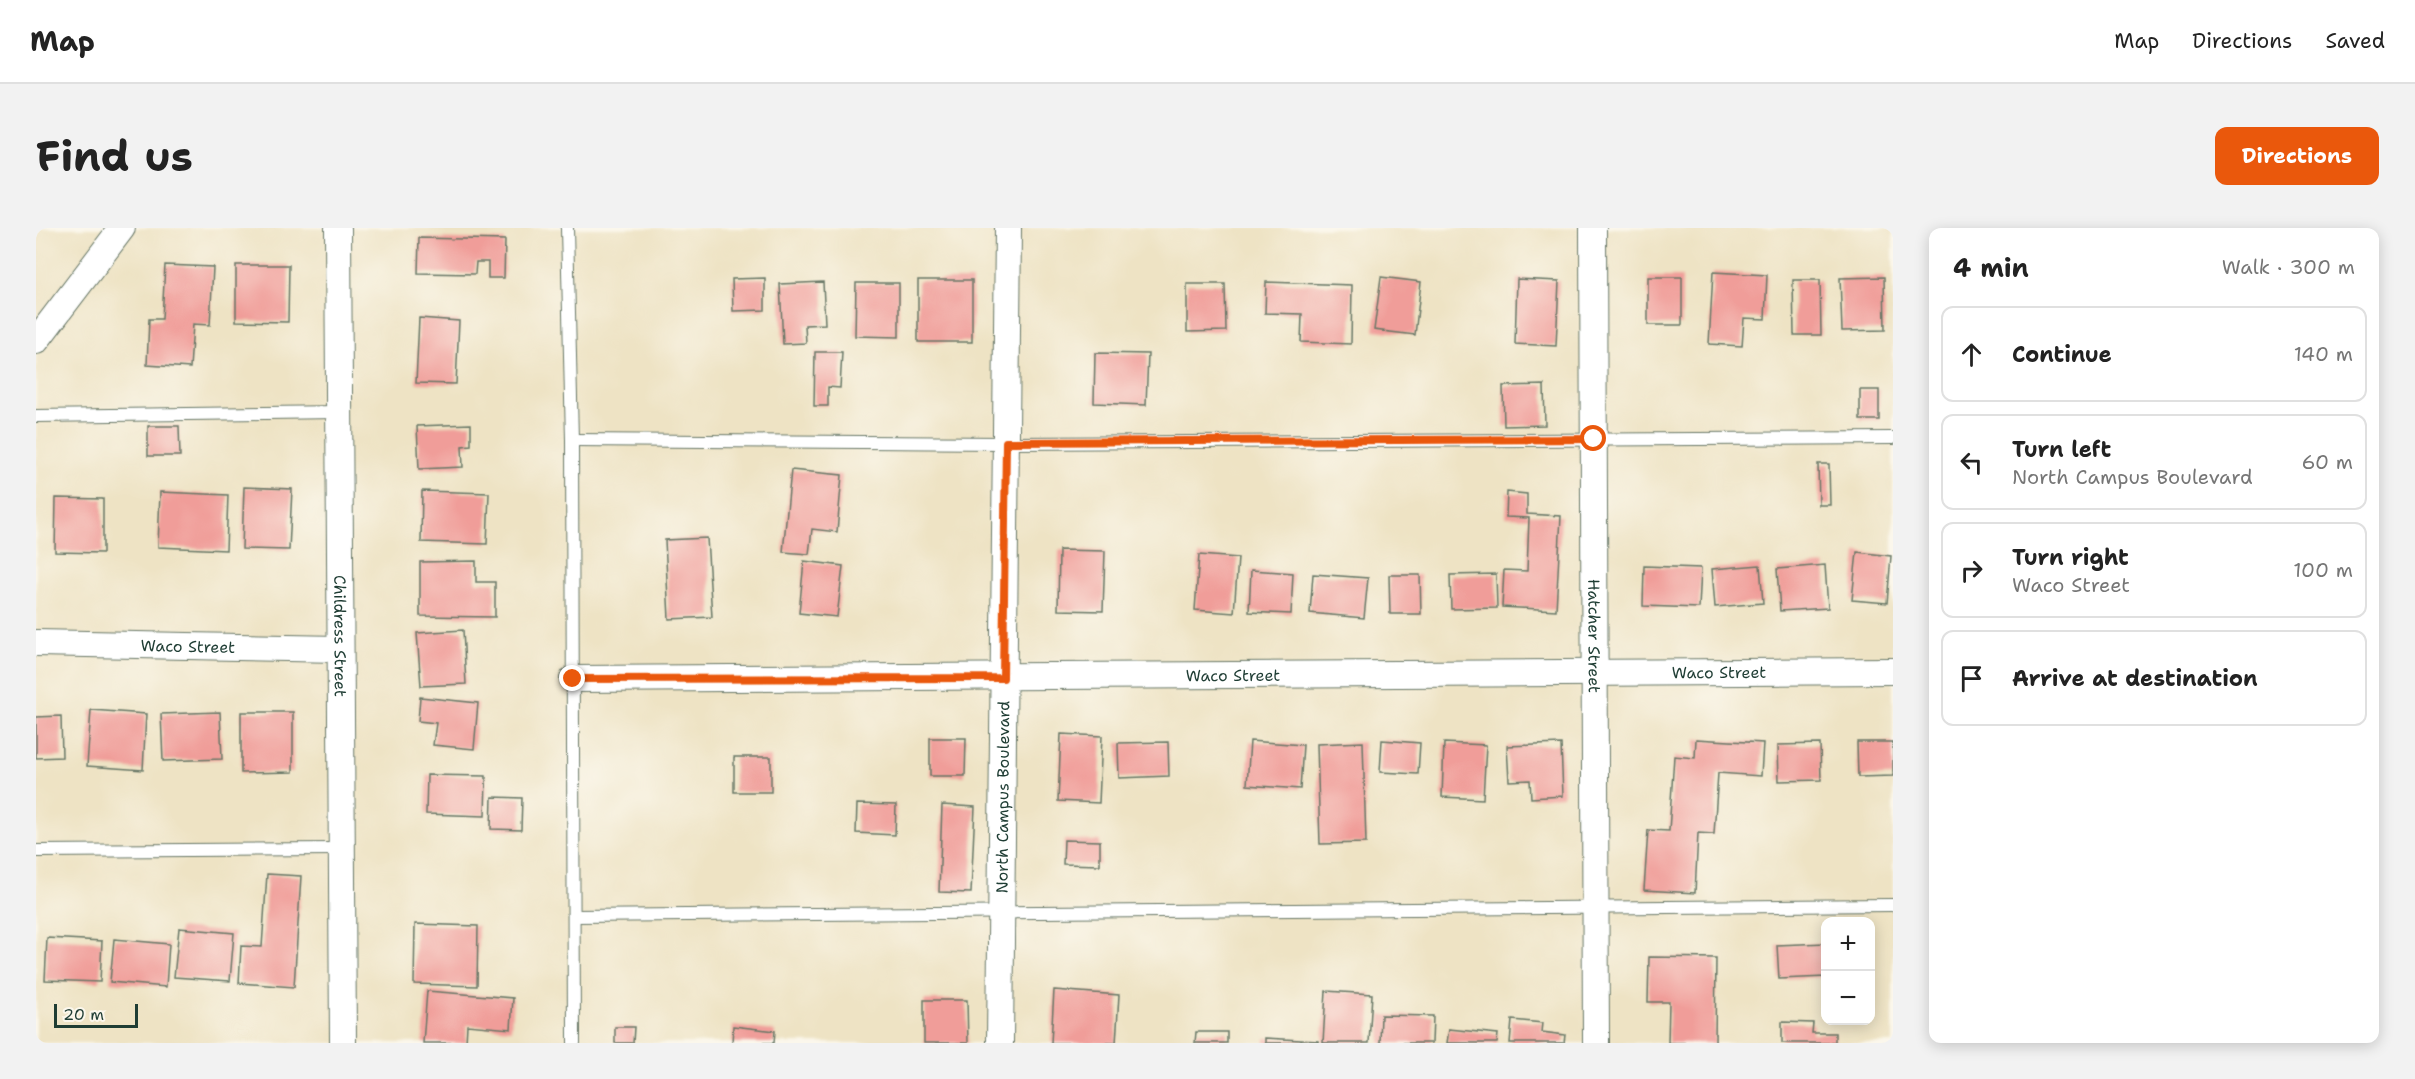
<!DOCTYPE html>
<html lang="en">
<head>
<meta charset="utf-8">
<style>
  :root { --surface:#fff; --page:#f2f2f2; --text:#222; --muted:#767676; --line:#e0e0e0; --accent:#ea580c }
  body { margin:0; font-family:"Shantell Sans",sans-serif; background:var(--page); color:var(--text) }
  .controls { position:absolute; right:18px; bottom:18px; display:grid; overflow:hidden; border-radius:12px; box-shadow:0 3px 15px #0003 }
  .controls button { width:54px; height:54px; display:grid; place-items:center; padding:0; border:0; border-bottom:2px solid var(--line); background:var(--surface); color:var(--text); font:30px sans-serif }
  .scale { position:absolute; left:18px; bottom:15px; width:84px; box-sizing:border-box; padding-left:6px; border:3px solid #1f3d34; border-top:0; font-size:16px; line-height:21px; white-space:nowrap; color:#1f3d34; -webkit-text-stroke:4px #fbf7ec; paint-order:stroke }
  .stop { position:absolute; width:18px; height:18px; margin:-14px; border:4px solid #ea580c; border-radius:50%; background:#fff }
  .stop.end { background:#ea580c; border-color:#fff; box-shadow:0 2px 6px #0008 }
  .list { margin:0; padding:0; list-style:none }
  h2 { display:flex; justify-content:space-between; align-items:center; height:78px; margin:0; padding:0 24px; font-size:26px }
  h2 small { font-size:20px; font-weight:400; color:var(--muted) }
  .list li { display:grid; grid-template-columns:39px 1fr auto; gap:18px; align-items:center; box-sizing:border-box; height:96px; margin:0 12px 12px; padding:0 12px; border:2px solid var(--line); border-radius:12px }
  .list b { display:block; font-size:22px; white-space:nowrap }
  .list p { margin:0; font-size:20px; white-space:nowrap; color:var(--muted) }
  .list em { font-size:20px; font-style:normal; color:var(--muted) }
  .icon { flex:none; width:33px; height:33px; fill:none; stroke:currentColor; stroke-width:2; stroke-linecap:round; stroke-linejoin:round }
  .map { position:relative; flex:none; width:1857px; height:815px; overflow:hidden; border-radius:12px }
  header { display:flex; align-items:center; gap:36px; box-sizing:border-box; height:84px; padding:0 30px; background:var(--surface); border-bottom:2px solid var(--line) }
  header strong { font-size:28px }
  nav { display:flex; gap:33px; margin-inline-start:auto; font-size:21px }
  .intro { display:flex; align-items:center; justify-content:space-between; box-sizing:border-box; height:144px; padding:0 36px }
  h1 { margin:0; font-size:42px }
  .button { padding:15px 27px; border-radius:12px; background:var(--accent); color:#fff; font-size:21px; font-weight:700 }
  main { display:flex; gap:36px; padding:0 36px }
  aside { flex:1; background:var(--surface); border-radius:12px; box-shadow:0 3px 15px #0003 }
  .map>svg:first-child { display:block }
  .building { fill:#f09d99 }
  .lines { fill:none; stroke-linecap:round; stroke-linejoin:round }
  .lane-casing { stroke:#677766; stroke-width:14 }
  .street-casing { stroke:#677766; stroke-width:28 }
  .lane { stroke:#fff; stroke-width:12 }
  .street { stroke:#fff; stroke-width:26 }
  .route { stroke:#ea580c; stroke-width:8 }
  .labels { text-anchor:middle; dominant-baseline:central; stroke-width:6; stroke-linejoin:round; paint-order:stroke }
  .street-label { font-size:16px; fill:#1f3d34; stroke:#fbf7ec }
</style>
</head>
<body>
<header>
<strong>Map</strong>
<nav><a>Map</a><a>Directions</a><a>Saved</a></nav>
</header>
<div class="intro"><h1>Find us</h1><a class="button">Directions</a></div>
<main>
<div class="map">
<svg width="1857" height="815" viewBox="0 0 1857 815">
  <rect width="100%" height="100%" fill="#fbf7ec"/>
  <filter id="ink" filterUnits="userSpaceOnUse"><feTurbulence type="fractalNoise" baseFrequency=".0167" numOctaves="2"/><feDisplacementMap in="SourceGraphic" scale="12" xChannelSelector="R" yChannelSelector="G"/><feConvolveMatrix kernelMatrix="1 2 1 2 8 2 1 2 1" color-interpolation-filters="sRGB"/></filter>
  <filter id="wash" filterUnits="userSpaceOnUse"><feTurbulence type="fractalNoise" baseFrequency=".008" numOctaves="4" result="noise"/><feDisplacementMap in="SourceGraphic" scale="24" xChannelSelector="R" yChannelSelector="G"/><feGaussianBlur stdDeviation="1.35" result="paint"/><feColorMatrix in="noise" values="0 0 0 0 0 0 0 0 0 0 0 0 0 0 0 0 0 1.4 0 .05"/><feComposite in="paint" operator="in"/></filter>
  <g filter="url(#wash)">
    <rect width="100%" height="100%" fill="#eee3c4"/>
    <g id="blocks">
      <g class="building">
        <path d="M383,10l86,2 -1,38h-16v-16h-12l-1,12 -57,-1z"/>
        <path d="M129,37l48,2 -3,58 -17,-1 -3,44 -43,-3 2,-46h13z"/>
        <path d="M200,37h53l-1,57 -52,-1z"/>
        <path d="M1677,44l54,3 -2,44 -21,-1 -2,28 -33,-2z"/>
        <path d="M1345,49l40,5 -6,53 -41,-5z"/>
        <rect x="1612" y="49" width="34" height="48"/>
        <path d="M1848,49l1,53 -43,1 -2,-53z"/>
        <path d="M729,50v32l-32,1 -1,-32z"/>
        <path d="M1481,51l42,2 -3,65 -41,-2z"/>
        <rect x="882" y="52" width="54" height="62"/>
        <path d="M1757,52h27l1,55h-27z"/>
        <path d="M787,54l2,42 -20,1 1,18 -23,1 -3,-60z"/>
        <path d="M1230,54l86,3 -1,59 -50,-2 1,-28 -37,-1z"/>
        <path d="M820,55h43v54l-44,-1z"/>
        <path d="M1151,56h38l1,47 -39,1z"/>
        <path d="M383,90l40,3 -3,63 -40,-1z"/>
        <path d="M779,124h27l-2,36 -12,-1v19h-14z"/>
        <path d="M1059,125l53,1 -2,51 -52,-2z"/>
        <path d="M1508,157l1,40 -41,1 -1,-40z"/>
        <rect x="1824" y="162" width="19" height="30"/>
        <path d="M435,196v21l-9,1 1,21 -44,2 -2,-43z"/>
        <path d="M112,198h31l1,30h-32z"/>
        <path d="M1782,236h11l1,41h-11z"/>
        <path d="M755,242l51,5 -5,57 -25,-3 -3,25 -26,-2z"/>
        <path d="M208,259l48,2 -3,61 -47,-1z"/>
        <path d="M386,263l67,2 -2,51 -66,-2z"/>
        <path d="M124,264l68,3 -2,55 -68,-3z"/>
        <path d="M1471,264l20,2v20l34,2 -5,94 -54,-3 2,-37 23,1 2,-53 -23,-1z"/>
        <path d="M20,270l47,1v54l-48,-1z"/>
        <path d="M671,310l5,79 -43,2 -4,-79z"/>
        <path d="M1023,322l46,1 -2,60 -45,-1z"/>
        <path d="M1821,324l34,4 -4,47 -35,-3z"/>
        <path d="M1163,327l39,3 -4,55 -39,-3z"/>
        <path d="M440,333v21h19v35l-75,-1v-54z"/>
        <path d="M768,333l39,5 -6,51 -38,-4z"/>
        <path d="M1724,337l3,38 -48,4 -3,-38z"/>
        <path d="M1789,337l3,43 -48,3 -3,-42z"/>
        <path d="M1608,338l57,2 -2,40 -56,-2z"/>
        <path d="M1215,342l42,3 -2,41 -42,-2z"/>
        <path d="M1277,346l55,4 -4,40 -54,-5z"/>
        <path d="M1460,346l1,34 -46,1 -1,-34z"/>
        <path d="M1353,347h31l1,39h-31z"/>
        <path d="M427,402l3,54 -45,2 -4,-53z"/>
        <path d="M384,469l58,6 -4,46 -41,-4 3,-22 -18,-2z"/>
        <path d="M55,482l55,4 -3,56 -56,-4z"/>
        <path d="M184,484l2,47 -59,2 -2,-47z"/>
        <path d="M205,484h52v60l-52,1z"/>
        <path d="M25,488l1,41 -26,1v-41z"/>
        <path d="M1025,506l41,2 -3,67 -41,-2z"/>
        <path d="M894,510h36l-1,38h-35z"/>
        <path d="M1660,511l67,4 -2,33 -43,-3 -4,61 -16,-1 -3,60 -51,-3 4,-60 21,1 5,-75 21,2z"/>
        <path d="M1346,512l38,3 -2,31 -38,-2z"/>
        <path d="M1214,513l53,4 -3,44 -53,-4z"/>
        <path d="M1132,514l1,34 -50,2 -1,-35z"/>
        <path d="M1327,514l3,101 -46,1 -3,-100z"/>
        <path d="M1821,514h36v34l-35,1z"/>
        <path d="M1408,515l42,2 -3,54 -41,-2z"/>
        <path d="M1525,516l2,52 -32,2 -1,-18 -21,1 -2,-35z"/>
        <path d="M1784,516l1,36 -42,1 -1,-36z"/>
        <rect x="698" y="529" width="37" height="35"/>
        <path d="M391,547l59,1 -1,40 -59,-2z"/>
        <path d="M456,569l30,1 -1,32 -30,-1z"/>
        <path d="M821,576l39,1 -1,30 -39,-2z"/>
        <path d="M906,577l33,2 -4,86 -32,-1z"/>
        <path d="M1028,612l36,1v24l-37,-1z"/>
        <path d="M231,646l34,2 -7,111 -55,-4 2,-37 21,1z"/>
        <path d="M379,696l63,2 -1,60 -63,-2z"/>
        <path d="M143,700l55,5 -4,48 -56,-4z"/>
        <path d="M11,710l55,3 -2,41 -55,-2z"/>
        <path d="M78,711l55,5 -3,43 -56,-5z"/>
        <path d="M1790,715v34l-47,2 -2,-34z"/>
        <path d="M1613,729l67,1 -1,85h-47l1,-41h-21z"/>
        <path d="M1018,762l65,5 -3,48h-65z"/>
        <path d="M391,763l86,7 -2,31 -44,-4 -1,18h-43z"/>
        <path d="M1290,763l46,3 -3,49h-46z"/>
        <path d="M888,772h43l1,43h-44z"/>
        <path d="M1345,787l52,1 -1,27h-52z"/>
        <path d="M1476,792l31,3 -1,9 23,3 -1,8h-54z"/>
        <path d="M1746,794l31,1 -1,10h23v10h-53z"/>
        <path d="M697,798l42,5 -1,12h-42z"/>
        <path d="M579,799h19l-1,16h-18z"/>
        <path d="M1413,801l49,5 -1,9h-50z"/>
        <path d="M1160,804h31v11h-32z"/>
        <path d="M1229,810l53,3v2h-53z"/>
      </g>
    </g>
  </g>
  <g filter="url(#ink)">
    <use href="#blocks" fill-opacity="0" stroke="#677766" stroke-width="1.5"/>
    <g class="lines">
      <defs>
        <g id="lane">
          <path d="M531,0l5,212 2,603"/>
          <path d="M0,188l303,-4"/>
          <path d="M536,212l434,3 887,-5"/>
          <path d="M0,623l305,-2"/>
          <path d="M538,688l1319,-11"/>
        </g>
        <g id="street">
          <path id="s1" d="M302,0l5,815"/>
          <path id="s2" d="M1557,0l3,815"/>
          <path d="M0,113l86,-113"/>
          <path id="s3" d="M0,415l304,6"/>
          <path id="s4" d="M537,451l1320,-8"/>
          <path id="s5" d="M964,815l8,-815"/>
        </g>
      </defs>
      <use href="#lane" class="lane-casing"/>
      <use href="#street" class="street-casing"/>
      <use href="#lane" class="lane"/>
      <use href="#street" class="street"/>
    </g>
  </g>
  <g class="lines" filter="url(#ink)">
    <path class="route" d="M537,451l430,-1 3,-236 588,-3"/>
  </g>
  <g class="labels">
    <g class="street-label">
      <text stroke="none"><textPath href="#s1" startOffset="408">Childress Street</textPath></text>
      <text stroke="none"><textPath href="#s2" startOffset="408">Hatcher Street</textPath></text>
      <text stroke="none"><textPath href="#s3" startOffset="152">Waco Street</textPath></text>
      <text stroke="none"><textPath href="#s4" startOffset="1146">Waco Street</textPath></text>
      <text stroke="none"><textPath href="#s4" startOffset="660">Waco Street</textPath></text>
      <text stroke="none"><textPath href="#s5" startOffset="246">North Campus Boulevard</textPath></text>
    </g>
  </g>
</svg>
<div class="controls">
<button>+</button>
<button>−</button>
</div>
<div class="scale">20 m</div>
<div class="stop" style="left:1558px;top:211px"></div>
<div class="stop end" style="left:537px;top:451px"></div>
</div>
<aside>
<h2>4 min<small>Walk · 300 m</small></h2>
<ul class="list">
<li><svg class="icon" aria-label="ahead" viewBox="0 0 24 24"><path d="M12 20V5M6 11l6-6 6 6"/></svg><div><b>Continue</b></div><em>140 m</em></li>
<li><svg class="icon" aria-label="left" viewBox="0 0 24 24"><path d="M17 20v-9H6M10 6l-5 5 5 5"/></svg><div><b>Turn left</b><p>North Campus Boulevard</p></div><em>60 m</em></li>
<li><svg class="icon" aria-label="right" viewBox="0 0 24 24"><path d="M7 20v-9h11M14 6l5 5-5 5"/></svg><div><b>Turn right</b><p>Waco Street</p></div><em>100 m</em></li>
<li><svg class="icon" aria-label="arrive" viewBox="0 0 24 24"><path d="M6 21V4h12l-3 4 3 4H6"/></svg><div><b>Arrive at destination</b></div></li>
</ul>
</aside>
</main>
</body>
</html>
